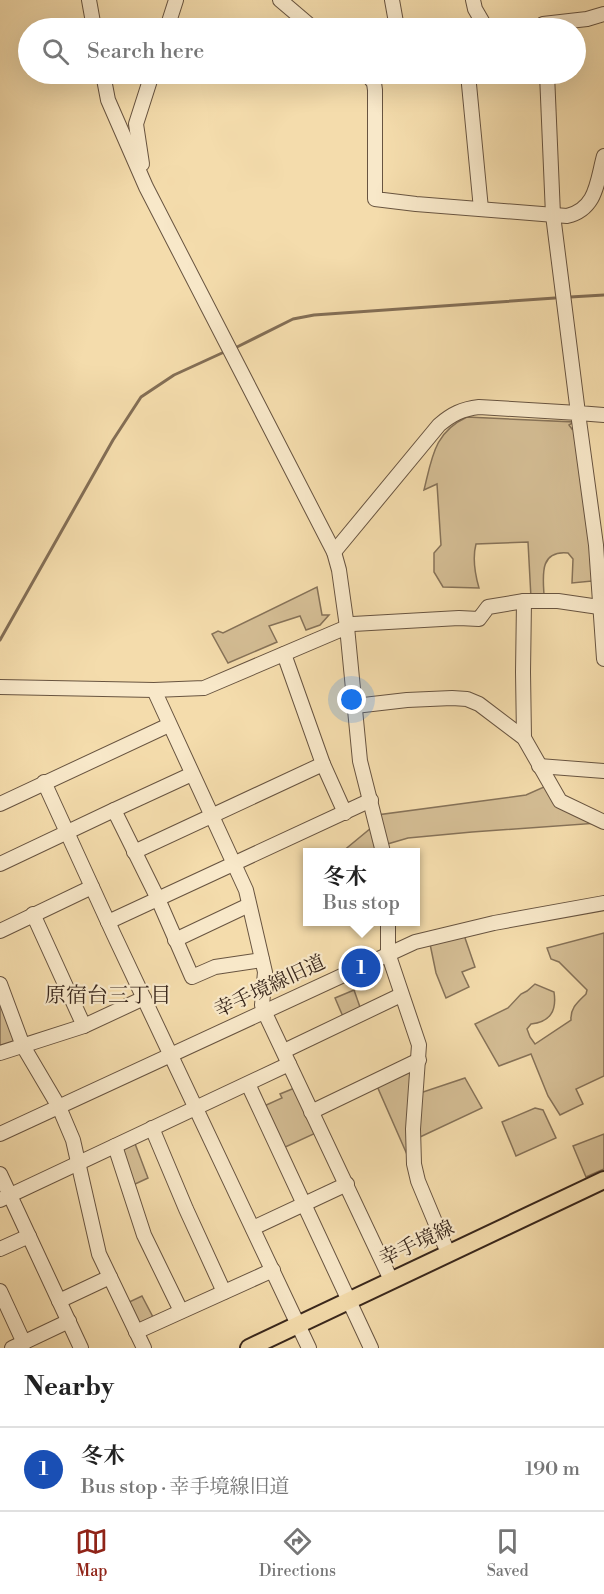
<!DOCTYPE html>
<html lang="en">
<head>
<meta charset="utf-8">
<style>
  :root { --surface:#fff; --page:#f2f2f2; --text:#222; --muted:#767676; --line:#e0e0e0; --accent:#8f2418 }
  body { margin:0; font-family:"Libre Bodoni","Noto Serif JP",serif; background:var(--page); color:var(--text) }
  .you { position:absolute; left:352px; top:700px; width:21px; height:21px; margin:-15px; border:4px solid #fff; border-radius:50%; background:#1a73e8; box-shadow:0 0 0 9px #1a73e833 }
  .badge { display:grid; place-items:center; width:39px; height:39px; border-radius:50%; background:var(--accent); color:#fff; font-size:20px; font-weight:700 }
  .pin { position:absolute; translate:-50% -50%; border:3px solid #fff; box-shadow:0 2px 6px #0006 }
  .popup { position:absolute; left:303px; top:848px; width:117px; height:78px; box-sizing:border-box; display:grid; place-content:center; border-radius:0px; background:var(--surface); filter:drop-shadow(0 2px 4px #0005); font-size:20px; white-space:nowrap; color:var(--muted) }
  .popup b { font-size:22px; color:var(--text) }
  .popup::after { content:''; position:absolute; left:50%; top:100%; margin-left:-12px; border:12px solid transparent; border-top-color:var(--surface) }
  .list { margin:0; padding:0; list-style:none }
  h2 { display:flex; justify-content:space-between; align-items:center; height:78px; margin:0; padding:0 24px; font-size:26px }
  h2 small { font-size:20px; font-weight:400; color:var(--muted) }
  .list li { display:grid; grid-template-columns:39px 1fr auto; gap:18px; align-items:center; box-sizing:border-box; height:84px; padding:0 24px; border-top:2px solid var(--line) }
  .list b { display:block; font-size:22px; white-space:nowrap }
  .list p { margin:0; font-size:20px; white-space:nowrap; color:var(--muted) }
  .list em { font-size:20px; font-style:normal; color:var(--muted) }
  .icon { flex:none; width:33px; height:33px; fill:none; stroke:currentColor; stroke-width:2; stroke-linecap:round; stroke-linejoin:round }
  .map { position:relative; flex:none; width:604px; height:1348px; overflow:hidden }
  .search { position:absolute; background:var(--surface); box-shadow:0 6px 24px #0002; left:18px; right:18px; top:18px; height:66px; display:flex; align-items:center; gap:15px; box-sizing:border-box; padding:0 21px; border-radius:33px; color:var(--muted); font-size:22px }
  .sheet { height:162px; background:var(--surface) }
  nav { display:flex; justify-content:space-around; align-items:center; box-sizing:border-box; height:84px; border-top:2px solid var(--line); background:var(--surface); font-size:16px; color:var(--muted) }
  nav a { display:grid; justify-items:center; gap:3px }
  nav .on { color:var(--accent) }
  .map>svg:first-child { display:block }
  .green { fill:#d4bd94; stroke:#867258; stroke-width:1.5 }
  .lines { fill:none; stroke-linecap:round; stroke-linejoin:round }
  .stream { stroke:#836e55; stroke-width:3 }
  .minor-casing { stroke:#685440; stroke-width:16 }
  .major-casing { stroke:#39271c; stroke-width:20 }
  .minor { stroke:#f8e8c9; stroke-width:14 }
  .major { stroke:#f4dcac; stroke-width:16 }
  .labels { text-anchor:middle; dominant-baseline:central; stroke-width:4.5; stroke-linejoin:round; paint-order:stroke }
  .street-label { font-size:20px; fill:#39271c; stroke:#f8e8c9 }
  .neighbourhood-label { font-size:21px; fill:#39271c; stroke:#f8e8c9 }
</style>
</head>
<body>
<div class="map">
<svg width="604" height="1348" viewBox="0 0 604 1348">
  <rect width="100%" height="100%" fill="#f4dcac"/>
  <filter id="stains"><feTurbulence type="fractalNoise" baseFrequency=".00333" numOctaves="4"/><feColorMatrix values="0 0 0 0 .2 0 0 0 0 .09 0 0 0 0 .02 0 0 0 .5 -.17"/></filter>
  <radialGradient id="worn" r=".72"><stop offset=".6" stop-color="#630" stop-opacity="0"/><stop offset="1" stop-color="#630" stop-opacity=".3"/></radialGradient>
  <g class="green">
    <path d="M467,417l107,5 -5,3 3,4 5,-5 19,171 -4,7 -2,-2 4,-2v-11l-2,-6 -20,2 1,-24 -5,-6c-29,-3 -25,23 -24,42l-13,3 -3,-56 -52,2c-4,15 -1,30 3,44l-36,-1 -9,-15v-19l7,-8 -4,-61 -13,6c8,-32 10,-58 43,-73z"/>
    <path d="M317,587l5,28h7l-9,10 -14,5 -6,-14 -31,10 8,16 -49,21 -16,-29 6,-3 5,2z"/>
    <path d="M546,786l53,37 -127,9 -64,6 -24,7 -7,-30 149,-20z"/>
    <path d="M371,828l9,24h-38z"/>
    <path d="M604,933v143l-28,13 7,15 -23,11 -12,-19 -17,-42 -32,12 -24,-42 33,-16 13,-14 6,-3 8,-7 19,8c3,19 -4,30 -23,32l-4,5 3,8 5,7 36,-24c-1,-12 7,-18 15,-26l1,-4 -28,-28 -8,-3 -4,-11z"/>
    <path d="M464,935l11,32 -13,5 7,15 -23,11 -10,-25 -6,-29z"/>
    <path d="M354,990l7,20 -17,9 -9,-21z"/>
    <path d="M0,999l16,45 -16,5z"/>
    <path d="M412,1069l-3,90 -32,-73z"/>
    <path d="M465,1078l17,30 -62,29v-44z"/>
    <path d="M297,1087l21,45 -37,17 -19,-42 20,-9 -2,-4z"/>
    <path d="M535,1108l8,2 13,28 -40,18 -14,-34z"/>
    <path d="M604,1134v35l-18,8 -13,-31z"/>
    <path d="M134,1141l14,37 -17,8 -10,-39z"/>
    <path d="M142,1296l12,23 -17,5 -10,-21z"/>
  </g>
  <g class="lines">
    <g class="stream">
      <path d="M570,297l34,-2"/>
      <path d="M237,347l56,-28 21,-4 241,-17"/>
      <path d="M0,640l113,-200 28,-43 33,-22 48,-22"/>
    </g>
    <defs>
      <g id="minor">
        <path d="M89,0l5,28"/>
        <path d="M280,0l33,28"/>
        <path d="M392,0l5,28"/>
        <path d="M473,0l2,9 11,19"/>
        <path d="M167,28l9,-28"/>
        <path d="M544,28l-1,-4 44,-5 17,-5"/>
        <path d="M103,74l5,26 38,87 188,365 5,18 8,57 6,-3 106,-6 20,1 9,-12 36,-6"/>
        <path d="M367,74l7,9 1,7v109l41,5 151,12c30,-7 30,-35 37,-60"/>
        <path d="M468,74l13,135"/>
        <path d="M547,74l6,141 25,198 26,2"/>
        <path d="M142,164l-6,-40 16,-50"/>
        <path d="M334,552l105,-127c13,-11 23,-16 40,-18l99,6 18,132 8,114"/>
        <path d="M284,654l39,110 22,49"/>
        <path d="M0,687l154,3 50,-2 143,-61 13,134 23,91"/>
        <path d="M154,690l92,200 19,82 -3,33 2,6 127,269"/>
        <path d="M355,706l52,-6 45,-2 15,1 12,5 45,34 36,63 44,21"/>
        <path d="M524,738l-1,-66 1,-71h34l41,6"/>
        <path d="M539,766l65,5"/>
        <path d="M44,782l70,153 195,413"/>
        <path d="M0,804l169,-79"/>
        <path d="M114,810l78,-36"/>
        <path d="M134,852l189,-88"/>
        <path d="M0,864l114,-54 44,89 34,78 23,-10 47,-7"/>
        <path d="M33,914l51,112"/>
        <path d="M108,922l263,-122"/>
        <path d="M388,922v31l31,92 -6,84 1,35 4,17 30,72"/>
        <path d="M0,931l92,-44"/>
        <path d="M175,940l74,-35"/>
        <path d="M0,984l23,62 36,61 14,33 26,114 45,94"/>
        <path d="M284,1051l117,-56"/>
        <path d="M0,1053l84,-27 60,-28"/>
        <path d="M248,1084l123,264"/>
        <path d="M311,1112l108,-52"/>
        <path d="M152,1128l34,81 38,83"/>
        <path d="M0,1134l415,-192 79,-19 110,-20"/>
        <path d="M115,1146l29,89 37,76"/>
        <path d="M0,1174l81,174"/>
        <path d="M0,1200l289,-136"/>
        <path d="M253,1228l94,-44"/>
        <path d="M0,1249l29,-13"/>
        <path d="M0,1291l24,52"/>
        <path d="M59,1301l51,-24"/>
        <path d="M136,1332l137,-62"/>
        <path d="M12,1348l57,-27"/>
      </g>
      <path id="major" d="M249,1348l355,-168"/>
    </defs>
    <use href="#minor" class="minor-casing"/>
    <use href="#major" class="major-casing"/>
    <use href="#minor" class="minor"/>
    <use href="#major" class="major"/>
  </g>
  <g class="labels">
    <g class="street-label">
      <text transform="translate(270 987) rotate(-25)">幸手境線旧道</text>
      <text transform="translate(417 1244) rotate(-25)">幸手境線</text>
    </g>
    <g class="neighbourhood-label">
      <text x="108" y="996">原宿台三丁目</text>
    </g>
  </g>
  <rect width="100%" height="100%" filter="url(#stains)"/>
  <rect width="100%" height="100%" fill="url(#worn)"/>
</svg>
<div class="you"></div>
<div class="pin badge" style="left:361px;top:968px;background:#1a4fb4">1</div>
<div class="popup"><b>冬木</b>Bus stop</div>
<div class="search"><svg class="icon" aria-label="search" viewBox="0 0 24 24"><circle cx="10" cy="10" r="6"/><path d="M15 15l6 6"/></svg>Search here</div>
</div>
<section class="sheet">
<h2>Nearby<small></small></h2>
<ul class="list">
<li><span class="badge" style="background:#1a4fb4">1</span><div><b>冬木</b><p>Bus stop · 幸手境線旧道</p></div><em>190 m</em></li>
</ul>
</section>
<nav>
<a class="on"><svg class="icon" aria-label="map" viewBox="0 0 24 24"><path d="M3 6l6-2 6 2 6-2v14l-6 2-6-2-6 2zM9 4v14M15 6v14"/></svg>Map</a>
<a><svg class="icon" aria-label="directions" viewBox="0 0 24 24"><path d="M12 3l9 9-9 9-9-9zM9 14v-3h6M13 9l2 2-2 2"/></svg>Directions</a>
<a><svg class="icon" aria-label="saved" viewBox="0 0 24 24"><path d="M7 4h10v16l-5-4-5 4z"/></svg>Saved</a>
</nav>
</body>
</html>
